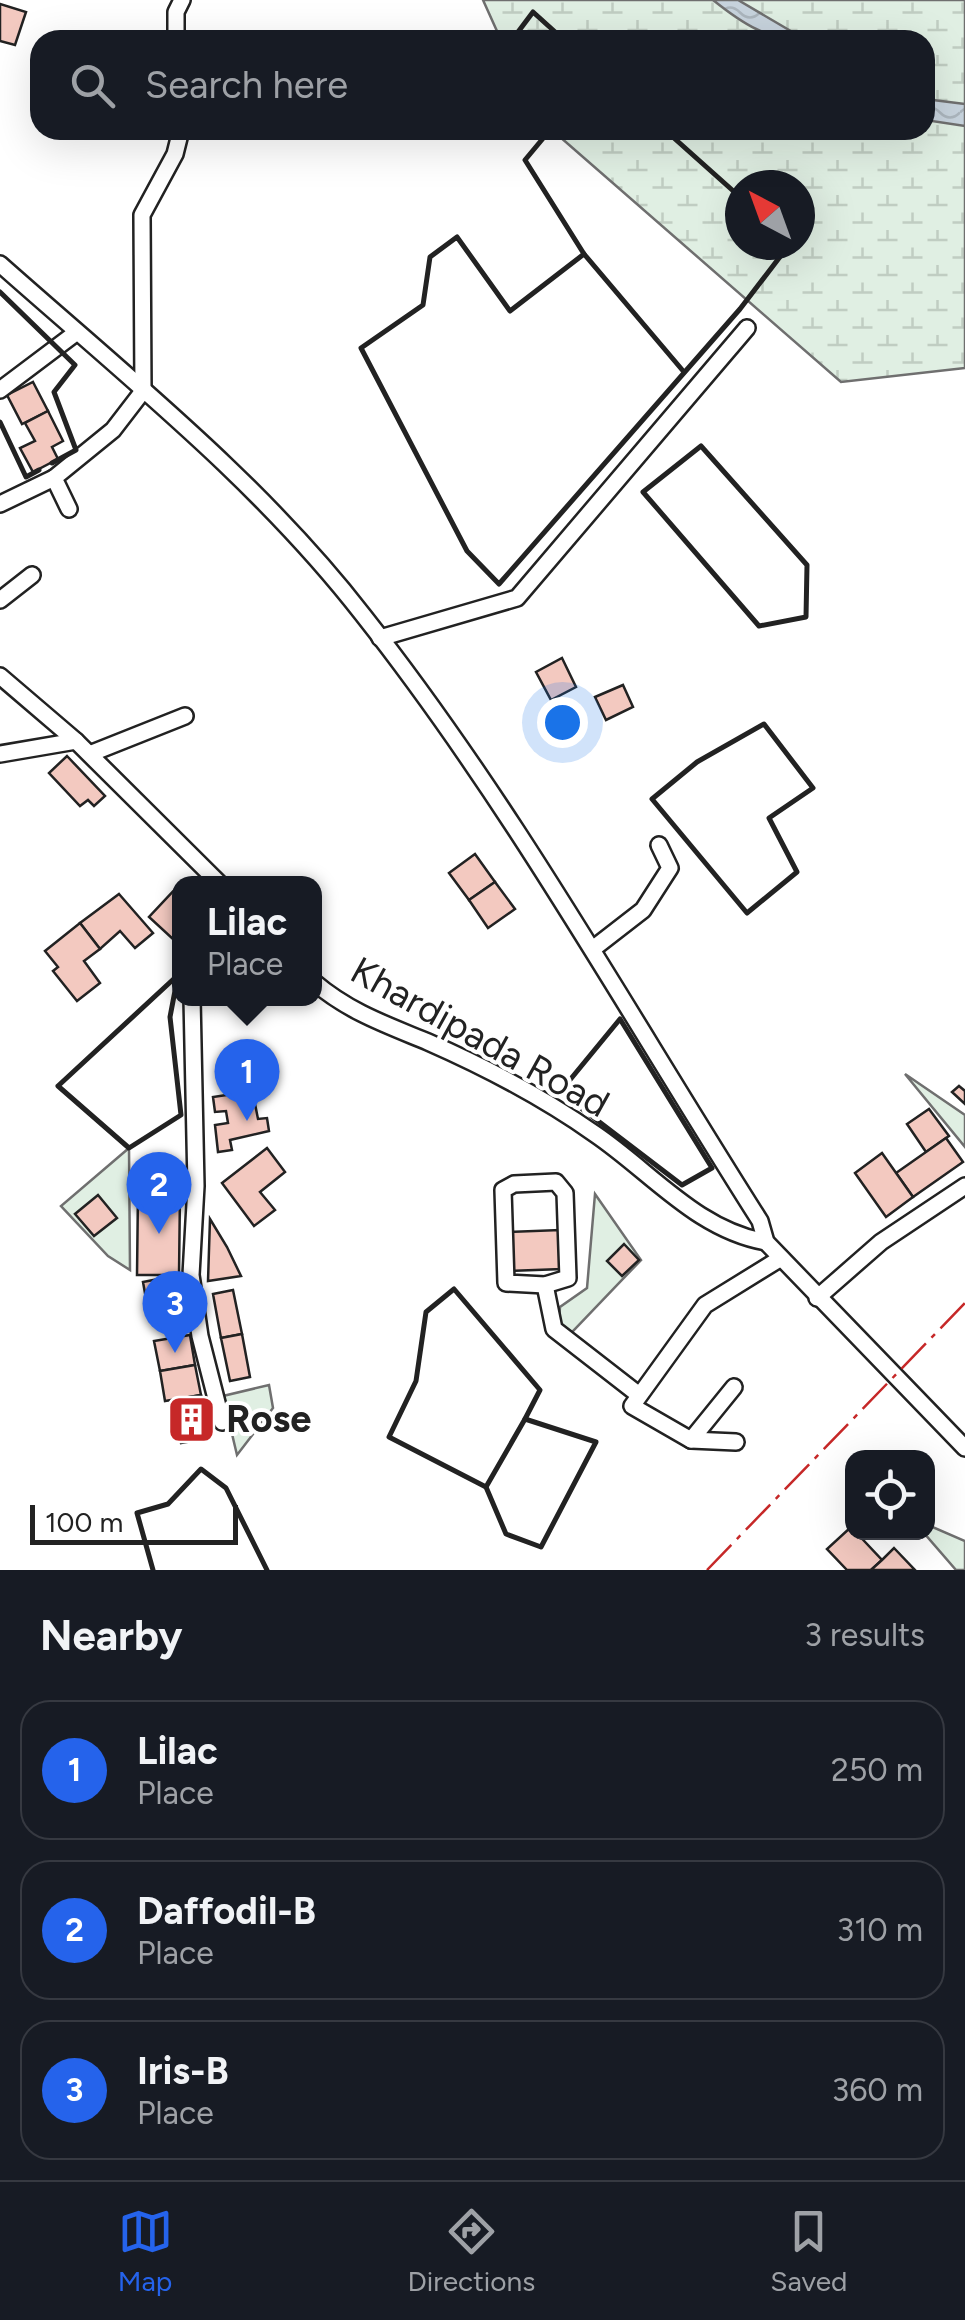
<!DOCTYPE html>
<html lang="en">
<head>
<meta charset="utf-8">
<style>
  :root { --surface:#171b24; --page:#242831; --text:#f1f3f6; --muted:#9ea1a6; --line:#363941; --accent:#2563eb }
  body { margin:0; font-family:Figtree,sans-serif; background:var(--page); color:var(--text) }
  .controls { position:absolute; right:30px; bottom:30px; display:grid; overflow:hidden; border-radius:20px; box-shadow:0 10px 40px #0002 }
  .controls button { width:90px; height:90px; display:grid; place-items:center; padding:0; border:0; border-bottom:2px solid var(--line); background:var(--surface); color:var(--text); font:50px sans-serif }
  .compass { position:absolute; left:725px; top:170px; width:90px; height:90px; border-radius:50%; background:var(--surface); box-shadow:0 10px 40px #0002; rotate:319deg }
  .scale { position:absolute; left:30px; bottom:25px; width:208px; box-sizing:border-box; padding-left:10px; border:5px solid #222; border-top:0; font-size:28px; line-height:35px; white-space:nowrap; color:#222; -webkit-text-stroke:8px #fff; paint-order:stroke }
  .you { position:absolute; left:562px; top:722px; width:35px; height:35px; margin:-25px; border:8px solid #fff; border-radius:50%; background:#1a73e8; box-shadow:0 0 0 15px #1a73e833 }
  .badge { display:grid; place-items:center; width:65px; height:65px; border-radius:50%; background:var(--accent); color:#fff; font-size:32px; font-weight:700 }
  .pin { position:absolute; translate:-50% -82px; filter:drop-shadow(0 2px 5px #0008) }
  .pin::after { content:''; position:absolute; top:52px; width:35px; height:30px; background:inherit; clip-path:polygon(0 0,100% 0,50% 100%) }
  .popup { position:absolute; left:172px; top:876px; width:150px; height:130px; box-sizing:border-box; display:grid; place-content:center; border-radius:20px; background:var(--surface); filter:drop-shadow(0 2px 8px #0005); font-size:32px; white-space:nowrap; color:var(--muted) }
  .popup b { font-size:38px; color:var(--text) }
  .popup::after { content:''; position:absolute; left:50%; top:100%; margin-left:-20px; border:20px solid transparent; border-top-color:var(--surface) }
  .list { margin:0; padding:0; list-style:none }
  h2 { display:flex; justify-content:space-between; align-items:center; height:130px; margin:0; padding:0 40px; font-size:42px }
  h2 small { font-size:32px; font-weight:400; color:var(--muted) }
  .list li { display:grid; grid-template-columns:65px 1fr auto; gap:30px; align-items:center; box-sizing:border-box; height:140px; margin:0 20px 20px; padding:0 20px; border:2px solid var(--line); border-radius:30px }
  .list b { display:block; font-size:38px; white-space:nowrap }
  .list p { margin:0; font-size:32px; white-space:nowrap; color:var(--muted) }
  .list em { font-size:32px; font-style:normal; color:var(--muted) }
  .icon { flex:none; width:55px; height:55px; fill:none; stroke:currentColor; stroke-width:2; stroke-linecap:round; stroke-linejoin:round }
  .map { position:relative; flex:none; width:965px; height:1570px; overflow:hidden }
  .search { position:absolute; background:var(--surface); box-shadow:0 10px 40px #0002; left:30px; right:30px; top:30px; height:110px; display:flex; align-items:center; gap:25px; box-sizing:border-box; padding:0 35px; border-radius:30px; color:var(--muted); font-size:38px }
  .sheet { height:610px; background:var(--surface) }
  nav { display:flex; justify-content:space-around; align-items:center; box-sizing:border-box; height:140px; border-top:2px solid var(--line); background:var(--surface); font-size:28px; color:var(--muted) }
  nav a { display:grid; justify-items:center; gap:5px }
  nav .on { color:var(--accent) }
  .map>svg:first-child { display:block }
  .wetland { fill:url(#wetland-marsh); stroke:#6f6f6f; stroke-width:2.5; fill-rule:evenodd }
  .park { fill:#e0efe3; stroke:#6f6f6f; stroke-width:2.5 }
  .water { fill:url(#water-waves); stroke:#6f6f6f; stroke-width:2.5 }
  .building { fill:#f3c9c0; stroke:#222; stroke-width:2.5 }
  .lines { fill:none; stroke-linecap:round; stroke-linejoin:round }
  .minor-casing { stroke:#222; stroke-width:20 }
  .minor { stroke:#fff; stroke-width:15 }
  .wall { stroke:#222; stroke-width:5 }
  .power { stroke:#c62828; stroke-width:2.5; stroke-dasharray:35 8 5 8; stroke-linecap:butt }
  .labels { text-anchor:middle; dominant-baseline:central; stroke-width:8; stroke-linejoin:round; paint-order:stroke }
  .street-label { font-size:38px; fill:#222; stroke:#fff }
  .poi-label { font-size:38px; font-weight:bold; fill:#222; stroke:#fff; text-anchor:start }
</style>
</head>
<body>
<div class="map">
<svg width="965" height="1570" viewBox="0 0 965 1570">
  <defs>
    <pattern id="wetland-marsh" width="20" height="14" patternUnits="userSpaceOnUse" patternTransform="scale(2.5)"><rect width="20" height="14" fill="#e0efe3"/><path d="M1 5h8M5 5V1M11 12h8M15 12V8" fill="none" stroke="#c0cdc2"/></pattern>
    <pattern id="water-waves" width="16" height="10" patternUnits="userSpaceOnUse" patternTransform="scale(2.5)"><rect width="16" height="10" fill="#c7d3dd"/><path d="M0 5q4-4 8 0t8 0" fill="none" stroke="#abb5bd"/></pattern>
  </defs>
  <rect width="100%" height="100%" fill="#fff"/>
  <path class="wetland" d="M483,0h482v368l-124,14 -289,-252h373v-90h-424zM740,185h60v60h-60z"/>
  <g class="park">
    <path d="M905,1074l60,41v32z"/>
    <path d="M129,1148l1,122 -22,-14 -47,-50z"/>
    <path d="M595,1194l46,66 -68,71 -15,3 2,-27 27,-19z"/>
    <path d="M269,1385l4,23 -36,47 -14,-59z"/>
    <path d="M928,1525l37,16v29h-9l-32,-37z"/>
  </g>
  <g class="water">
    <path d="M713,0h25l68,40c-39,0 -63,-16 -93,-40z"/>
    <path d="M925,99l40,5v22l-40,-6z"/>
  </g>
  <g class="building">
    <path d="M0,4l26,8 -11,33 -15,-4z"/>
    <path d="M33,382l15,29 -26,13 -15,-29z"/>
    <path d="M48,411l15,30 -11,6 6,12 -25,13 -13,-24 15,-7 -10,-18z"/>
    <path d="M562,658l14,29 -25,13 -15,-28z"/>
    <path d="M623,685l10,22 -27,13 -11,-23z"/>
    <path d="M67,756l38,40 -11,10 -6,-6 -8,6 -31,-33z"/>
    <path d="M475,854l20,28 -26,18 -20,-27z"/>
    <path d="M495,882l20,27 -27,19 -19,-28z"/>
    <path d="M180,884v50l-6,6 -25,-23z"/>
    <path d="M119,894l34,39 -18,15 -15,-17 -20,18 -20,-26z"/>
    <path d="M80,923l20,26 -16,12 16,22 -23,18 -24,-30 5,-4 -13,-16z"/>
    <path d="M959,1086l6,5v13l-13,-12z"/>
    <path d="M240,1093l2,13 13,-2 3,15 9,-1 2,13 -39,9 2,10 -14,2 -3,-27 13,-2 -2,-12 -11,1 -2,-15z"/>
    <path d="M929,1109l20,27 -23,16 -19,-28z"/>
    <path d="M946,1138l17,24 -50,35 -17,-24z"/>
    <path d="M267,1148l18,24 -25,20 15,18 -21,16 -32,-43z"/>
    <path d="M882,1153l31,44 -27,20 -31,-44z"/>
    <rect x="152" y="1160" width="25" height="23"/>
    <path d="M138,1192h42l-1,83h-42z"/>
    <path d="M98,1195l19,23 -23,18 -19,-22z"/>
    <path d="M210,1219l17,28 14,29 -33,5z"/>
    <path d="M560,1230l2,39 -55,2 -2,-39z"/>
    <path d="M624,1244l15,16 -17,16 -15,-15z"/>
    <path d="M179,1275l7,40 -36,6 -7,-39z"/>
    <path d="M233,1290l9,44 -21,4 -8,-44z"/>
    <path d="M242,1334l8,43 -20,4 -9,-43z"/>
    <path d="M190,1335l5,30 -35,6 -6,-30z"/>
    <path d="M195,1365l6,30 -36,6 -5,-30z"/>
    <path d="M201,1395l8,43 -28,5 -8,-43z"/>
    <path d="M851,1527l31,33 -11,10h-24l-20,-21z"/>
    <path d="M894,1548l21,22h-44l11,-10z"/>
  </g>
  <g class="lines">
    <defs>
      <g id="minor">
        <path d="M176,40v-28l6,-12"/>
        <path d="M0,264c125,111 260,218 363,351 150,190 267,402 397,606l6,21 199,206"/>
        <path d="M0,390l77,-58"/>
        <path d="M0,504l54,-26"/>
        <path d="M69,509l-15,-31 59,-48 30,-39 -1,-176 33,-61 6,-24"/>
        <path d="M0,600l32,-25"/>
        <path d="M380,638l137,-40 230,-270 -17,20"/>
        <path d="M0,676l76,65"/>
        <path d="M92,753l93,-37"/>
        <path d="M0,754l76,-13 144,143"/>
        <path d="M594,948l49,-38 27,-42 -11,-23"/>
        <path d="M314,982c35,30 73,43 114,60 57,25 116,56 167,92 56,38 102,96 171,108"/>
        <path d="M192,998l4,188 -5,89 9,61 22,86"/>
        <path d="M556,1182l9,11 3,85 -23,7 -39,-2 -3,-93 11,-6z"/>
        <path d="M545,1285l9,44 85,66"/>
        <path d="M817,1298l64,-56 84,-56"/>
        <path d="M691,1440l43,-53"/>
        <path d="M736,1442l-45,-2 -59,-34 73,-101 76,-47"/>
      </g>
    </defs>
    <use href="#minor" class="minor-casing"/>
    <use href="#minor" class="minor"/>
    <g class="wall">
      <path d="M512,40l21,-28 31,28"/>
      <path d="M550,130l-25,30 59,94 100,118"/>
      <path d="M665,130l75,67"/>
      <path d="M584,254l-74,57 -53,-74 -27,20 -7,48 -62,43 106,203 32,33 241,-275 49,-64"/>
      <path d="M0,292l75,73 -21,27 22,58 -24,13"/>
      <path d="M0,422l26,55 13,-7"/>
      <path d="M701,446l106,119 -1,52 -47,9 -116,-134z"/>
      <path d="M764,724l49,64 -44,30 28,54 -50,41 -95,-114 45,-37z"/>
      <path d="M178,975l-8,42 11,98 -52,33 -71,-62z"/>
      <path d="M620,1019l92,149 -30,17 -122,-93z"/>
      <path d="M454,1289l86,101 -15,29 71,23 -55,105 -35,-13 -20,-47 -97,-50 27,-56 10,-69z"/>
      <path d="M486,1487l39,-68"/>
      <path d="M153,1570l-16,-57 31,-9 33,-35 25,19 41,82"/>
    </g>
    <path class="power" d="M707,1570l258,-267"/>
  </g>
  <defs>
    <symbol id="building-square" viewBox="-11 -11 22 22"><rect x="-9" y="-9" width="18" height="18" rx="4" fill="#c62828" stroke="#fff"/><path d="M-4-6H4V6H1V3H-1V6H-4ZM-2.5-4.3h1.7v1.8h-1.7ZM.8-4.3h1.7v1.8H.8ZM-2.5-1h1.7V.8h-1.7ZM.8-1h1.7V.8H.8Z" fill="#fff"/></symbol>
  </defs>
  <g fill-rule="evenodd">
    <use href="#building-square" x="164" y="1392" width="55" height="55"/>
  </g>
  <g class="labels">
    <g class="street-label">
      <text transform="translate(480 1037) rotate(29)">Khardipada Road</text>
    </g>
    <g class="poi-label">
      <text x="226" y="1419">Rose</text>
    </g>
  </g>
</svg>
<div class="controls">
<button><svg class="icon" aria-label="locate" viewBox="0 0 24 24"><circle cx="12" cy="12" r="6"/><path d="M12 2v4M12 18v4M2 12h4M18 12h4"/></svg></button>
</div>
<svg class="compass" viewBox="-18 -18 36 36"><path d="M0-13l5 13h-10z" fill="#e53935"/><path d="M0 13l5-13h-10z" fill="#9ea1a6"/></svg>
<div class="scale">100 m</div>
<div class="you"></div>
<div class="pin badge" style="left:247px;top:1121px">1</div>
<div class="popup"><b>Lilac</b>Place</div>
<div class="pin badge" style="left:159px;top:1234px">2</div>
<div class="pin badge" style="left:175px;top:1353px">3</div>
<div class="search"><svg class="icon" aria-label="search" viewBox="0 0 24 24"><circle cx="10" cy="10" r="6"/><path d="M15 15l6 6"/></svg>Search here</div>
</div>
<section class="sheet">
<h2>Nearby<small>3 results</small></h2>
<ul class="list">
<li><span class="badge">1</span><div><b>Lilac</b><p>Place</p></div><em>250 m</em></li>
<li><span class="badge">2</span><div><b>Daffodil-B</b><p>Place</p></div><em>310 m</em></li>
<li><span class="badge">3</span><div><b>Iris-B</b><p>Place</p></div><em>360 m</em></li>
</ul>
</section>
<nav>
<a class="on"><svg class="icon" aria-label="map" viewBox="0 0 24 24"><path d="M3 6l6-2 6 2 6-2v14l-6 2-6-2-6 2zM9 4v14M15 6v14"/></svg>Map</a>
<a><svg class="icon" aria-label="directions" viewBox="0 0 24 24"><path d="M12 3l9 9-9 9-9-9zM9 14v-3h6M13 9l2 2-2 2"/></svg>Directions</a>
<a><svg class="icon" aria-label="saved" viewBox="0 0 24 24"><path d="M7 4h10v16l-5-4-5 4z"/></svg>Saved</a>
</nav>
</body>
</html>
